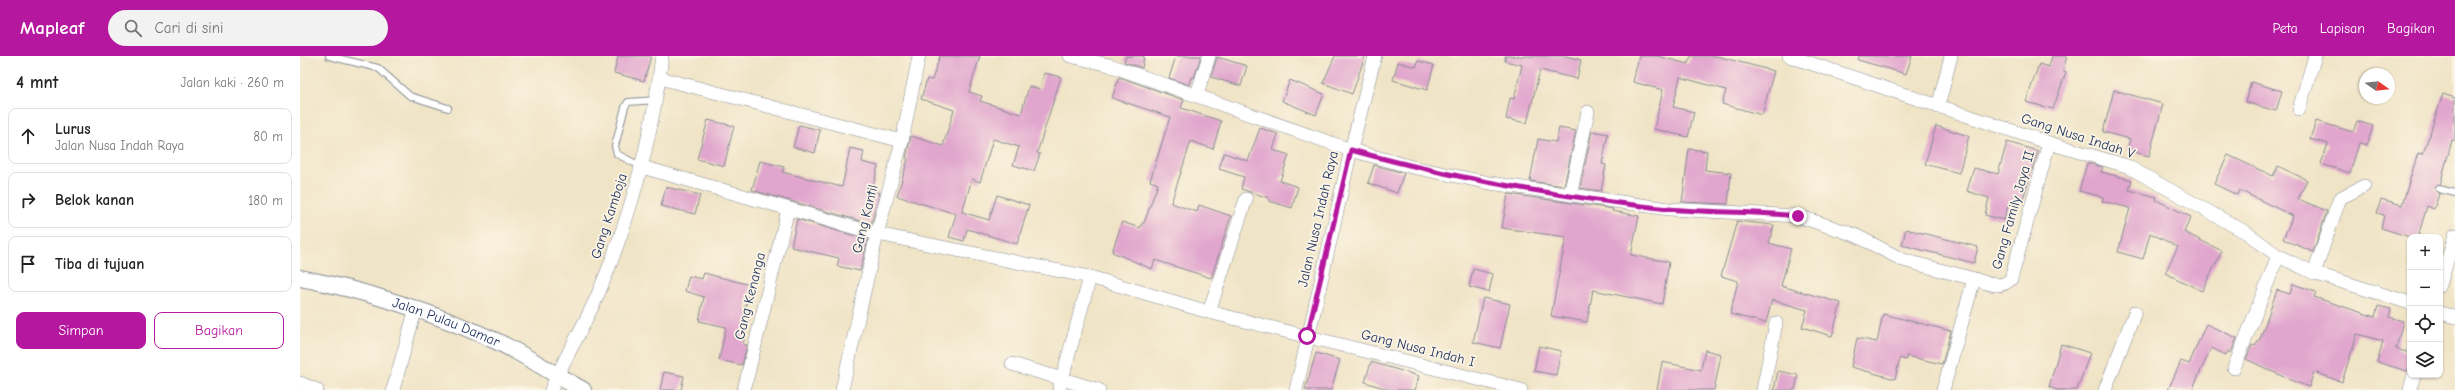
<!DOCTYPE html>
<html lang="id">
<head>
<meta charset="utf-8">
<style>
  :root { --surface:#fff; --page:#f2f2f2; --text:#222; --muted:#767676; --line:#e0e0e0; --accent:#b5179e }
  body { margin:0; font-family:"Comic Neue",sans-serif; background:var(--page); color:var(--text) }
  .controls { position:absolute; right:12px; bottom:12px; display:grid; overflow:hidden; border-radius:8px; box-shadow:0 1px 3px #0004 }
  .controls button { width:36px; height:36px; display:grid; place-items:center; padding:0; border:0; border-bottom:1px solid var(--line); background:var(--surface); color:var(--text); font:20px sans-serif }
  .compass { position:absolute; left:2059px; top:12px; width:36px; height:36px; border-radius:50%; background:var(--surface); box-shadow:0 1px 3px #0004; rotate:104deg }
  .stop { position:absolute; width:12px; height:12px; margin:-9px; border:3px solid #b5179e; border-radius:50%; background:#fff }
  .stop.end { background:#b5179e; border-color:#fff; box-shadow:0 1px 4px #0008 }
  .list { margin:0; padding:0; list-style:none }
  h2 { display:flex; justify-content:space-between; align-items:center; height:52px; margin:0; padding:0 16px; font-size:17px }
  h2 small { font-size:13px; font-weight:400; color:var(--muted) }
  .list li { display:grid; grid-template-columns:26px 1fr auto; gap:12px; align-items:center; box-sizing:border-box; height:56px; margin:0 8px 8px; padding:0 8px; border:1px solid var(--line); border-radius:8px }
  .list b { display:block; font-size:15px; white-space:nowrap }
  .list p { margin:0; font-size:13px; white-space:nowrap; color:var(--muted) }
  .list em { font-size:13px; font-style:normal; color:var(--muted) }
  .actions { display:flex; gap:8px; padding:12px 16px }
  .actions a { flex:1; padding:9px 0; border:1px solid var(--accent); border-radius:8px; text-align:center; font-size:14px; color:var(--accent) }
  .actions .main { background:var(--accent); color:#fff }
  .icon { flex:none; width:22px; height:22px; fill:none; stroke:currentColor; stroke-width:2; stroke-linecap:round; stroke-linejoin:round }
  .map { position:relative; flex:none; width:2155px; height:334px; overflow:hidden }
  header { display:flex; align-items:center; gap:24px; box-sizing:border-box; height:56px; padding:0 20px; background:var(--accent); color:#fff }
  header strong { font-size:19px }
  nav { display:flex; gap:22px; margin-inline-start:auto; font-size:14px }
  .search { width:280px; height:36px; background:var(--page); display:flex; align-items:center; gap:10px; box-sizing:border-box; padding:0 14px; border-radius:22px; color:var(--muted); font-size:15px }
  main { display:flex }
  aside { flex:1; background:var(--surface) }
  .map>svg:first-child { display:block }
  .building { fill:#e1a6cd }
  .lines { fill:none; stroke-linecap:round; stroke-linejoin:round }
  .service-casing { stroke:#868a92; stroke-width:8 }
  .minor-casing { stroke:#868a92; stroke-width:14 }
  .tertiary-casing { stroke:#868a92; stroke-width:18 }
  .service { stroke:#fff; stroke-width:6 }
  .minor { stroke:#fff; stroke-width:13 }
  .tertiary { stroke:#fff; stroke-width:16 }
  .route { stroke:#b5179e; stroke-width:5 }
  .labels { text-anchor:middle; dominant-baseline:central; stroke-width:3.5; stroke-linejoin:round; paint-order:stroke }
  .street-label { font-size:14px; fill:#1b2f5e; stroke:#fcf5e5 }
</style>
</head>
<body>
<header>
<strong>Mapleaf</strong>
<div class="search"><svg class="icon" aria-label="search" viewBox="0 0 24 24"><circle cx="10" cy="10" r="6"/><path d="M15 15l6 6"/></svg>Cari di sini</div>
<nav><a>Peta</a><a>Lapisan</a><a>Bagikan</a></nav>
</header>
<main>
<aside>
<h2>4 mnt<small>Jalan kaki · 260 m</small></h2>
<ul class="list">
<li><svg class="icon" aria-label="ahead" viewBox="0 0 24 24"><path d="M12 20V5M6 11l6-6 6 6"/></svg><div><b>Lurus</b><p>Jalan Nusa Indah Raya</p></div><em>80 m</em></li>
<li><svg class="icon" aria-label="right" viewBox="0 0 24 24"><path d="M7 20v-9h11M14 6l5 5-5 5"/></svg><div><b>Belok kanan</b></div><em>180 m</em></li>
<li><svg class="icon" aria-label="arrive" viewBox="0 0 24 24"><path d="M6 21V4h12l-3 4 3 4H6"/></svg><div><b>Tiba di tujuan</b></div></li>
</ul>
<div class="actions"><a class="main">Simpan</a><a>Bagikan</a></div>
</aside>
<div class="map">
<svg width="2155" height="334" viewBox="0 0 2155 334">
  <rect width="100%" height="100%" fill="#fcf5e5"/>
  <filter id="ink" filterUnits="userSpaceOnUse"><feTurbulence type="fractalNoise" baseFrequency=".025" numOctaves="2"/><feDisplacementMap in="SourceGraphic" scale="8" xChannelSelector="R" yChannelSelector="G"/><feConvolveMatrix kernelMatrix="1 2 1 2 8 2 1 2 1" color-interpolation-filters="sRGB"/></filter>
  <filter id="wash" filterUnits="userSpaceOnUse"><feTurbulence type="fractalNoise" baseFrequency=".012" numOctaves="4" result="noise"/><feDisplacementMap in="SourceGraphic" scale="16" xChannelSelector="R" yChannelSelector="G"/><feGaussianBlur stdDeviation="0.9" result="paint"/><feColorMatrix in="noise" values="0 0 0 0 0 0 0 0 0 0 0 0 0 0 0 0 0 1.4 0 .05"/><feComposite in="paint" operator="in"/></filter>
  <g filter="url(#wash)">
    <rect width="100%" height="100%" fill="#f0e4c6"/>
    <g id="blocks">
      <g class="building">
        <path d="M318,0h33l-7,25 -30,-8z"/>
        <path d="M640,0h40l-11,36 13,4 -2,5 41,13 8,-28 11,3 4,-16 17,4 -24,76 3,1 -6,17 -21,-6 6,-18 -26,-8 -13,43 -8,-3 -10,33 27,8 8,-25 32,10 -12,39 -50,-15 -3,12 -15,-4 7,-23 -59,-18 11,-37 -2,-1 5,-22 32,10 11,-36 -33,-11 6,-20 5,1z"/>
        <path d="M826,0h18l-2,12 -18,-6z"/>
        <path d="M876,0h25l-7,22 -3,-1 -2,8 -20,-7z"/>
        <path d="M1035,0h30l-13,38 -29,-11z"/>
        <path d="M1205,0h61l15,4 -4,19 -37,-9 -13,53 -21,-4 4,-21 4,1 8,-34 -17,-4z"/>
        <path d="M1339,0h18l31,8 3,-8h25l58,15 -12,44 -40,-11 4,-14 -46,-13 -7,30 21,5 -6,25 -34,-8 9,-39 -30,-8z"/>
        <path d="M1559,0h53l-6,18 -48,-14z"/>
        <path d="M1752,0h15l-4,15 3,1 -13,37 -27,-7 13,-38 10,3z"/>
        <path d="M917,1l30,9 -6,20 -30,-9z"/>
        <path d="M1118,5l16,4 -7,25 -34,-10 5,-18 18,5z"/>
        <path d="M819,21l65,23 -3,8 40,13 -8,28 -22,-8 -20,62 26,9 2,-7 32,11 -20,62 -56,-18 -3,9 -40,-17 10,-30 18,6 3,-6 1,1 14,-39 -8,-3 20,-64 -58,-19z"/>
        <path d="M990,24l34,14 -8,21 -34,-14z"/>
        <path d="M1951,26l31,9 -6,20 -31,-9z"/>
        <path d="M1814,34l49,14 -14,52 -22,-6 3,-11 -27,-7z"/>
        <path d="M2143,38l12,4v43l-3,-1 -12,45 -5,3 4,6 -5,15 -7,-3 -9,31h-8l-29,-9 3,-13 -7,-2 4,-14 21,6 16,-52 5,1z"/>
        <path d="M408,64l26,6 -10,40 -27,-7z"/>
        <path d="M2016,65l37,11 4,-11 16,5 -6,19 -8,-2 -9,30 -29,-9 7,-20 -18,-5z"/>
        <path d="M499,69l21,5 -5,23 -22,-6z"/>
        <path d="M1636,70l33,10 -10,37 -34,-9z"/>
        <path d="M960,72l18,6 -5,16 16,5 -9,26 18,6 -6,21 -23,-7v-3l-28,-9 3,-12 -25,-8 5,-16 24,8z"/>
        <path d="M1259,72l17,3 -12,55 -34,-5 8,-42 18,3z"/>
        <path d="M1292,75l16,3 -6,30 4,1 -5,26 -21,-3z"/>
        <path d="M1707,86l31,9 -17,54 -12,-3 -5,18 -19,-5 4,-17 -22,-7 7,-23 24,6z"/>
        <path d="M550,92l14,3 -2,11 16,4 -6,25 8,2 -9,31 -119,-34 8,-29 24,6 -2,5 60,15z"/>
        <path d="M1389,93l18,2 -2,19 26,3 -3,31 -46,-2z"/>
        <path d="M1928,99l45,21 5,-10 29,14 -9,19 29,12 -14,41 -30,-13 10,-23 -54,-26 -2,5 -23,-11z"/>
        <path d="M1787,107l16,4 -2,5 31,8 -3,10 28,7 -1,3 35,17 -7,15 38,19 -20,40 -37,-18 13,-26 -28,-14 -7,26 -25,-7 12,-44 -28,-7 1,-4 -24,-6z"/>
        <path d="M1074,109l30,8 -7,20 -29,-10z"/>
        <path d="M366,131l34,8 -5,19 -34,-8z"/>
        <path d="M1208,138l105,15 -1,2 27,5 -8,39 38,7 -7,42 -69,-14 -6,32 -36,-6 15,-79 -64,-9z"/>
        <path d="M497,163l71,21 -8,31 -23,-5 2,-8 -48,-11z"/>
        <path d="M1437,165l37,4 -5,18 22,6 -10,37 60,17 -9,33 -30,-9 5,-17 -35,-10 -6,23 -36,-9 8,-33 -17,-5z"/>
        <path d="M1606,173l72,18 -4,16 -72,-18z"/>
        <path d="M1173,213l20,5 -4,18 -20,-5z"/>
        <path d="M404,217l46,12 -5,25 6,2 -8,32 4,1 -5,20 -23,-5 7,-33 -27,-6 5,-24 -19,-6 4,-15 13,3z"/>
        <path d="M1993,228l23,8 -2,5 61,20 3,-11 13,3 -2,8 14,4 -7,28 14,4v15l-3,3 -30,-9 6,-21 -26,-7 -15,48 -28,-10 -5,15 -19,-7 -44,-21 6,-14 3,1 5,-7 17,-49 13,4z"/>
        <path d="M1183,242l27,6 -10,44 -27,-6z"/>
        <path d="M1583,258l68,17 -9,33 -36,-8v4l-6,-2 -5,21 -44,-12 6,-29 20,4z"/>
        <path d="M1906,268l31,14 -6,15 -3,-2 -2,4 -15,-7 -19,42h-24l13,-29 8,3z"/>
        <path d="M1761,288l29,9 -13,37h-20l-8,-3z"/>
        <path d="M1239,290l22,5 -5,24 -22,-4z"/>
        <path d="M1405,294l16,4 -7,36h-57l5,-28 39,8z"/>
        <path d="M1016,297l24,7 -9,30h-26z"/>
        <path d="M1071,306l48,14 -4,14h-25l-25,-8z"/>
        <path d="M1478,315l20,4 -3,15h-21z"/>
        <path d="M364,316l20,4 -3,14h-21z"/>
      </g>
    </g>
  </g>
  <g filter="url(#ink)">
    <use href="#blocks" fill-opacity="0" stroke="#868a92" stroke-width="1"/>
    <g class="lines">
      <defs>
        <g id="service">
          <path d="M29,0l49,12 32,28 38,12"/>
          <path d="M342,111l-25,-13 -2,-8 10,-39 3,-5 29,-2"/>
          <path d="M2139,133l16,4"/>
        </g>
        <g id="minor">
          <path d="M770,0l39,9 242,85 61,17 78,16 179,26 129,7 57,19 48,25 71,19"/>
          <path d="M1489,0l260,87 78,23 120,67 31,23 36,17 96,30"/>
          <path d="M360,22l242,63"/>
          <path d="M897,38l12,-38"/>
          <path d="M1638,51l13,-51"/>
          <path d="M1999,53l16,-53"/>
          <path d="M342,111l235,67 213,43 119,35 312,78"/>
          <path d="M1270,139l18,-83"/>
          <path d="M2014,217l26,-75 24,-12"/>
          <path d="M2140,229l15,-50"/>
          <path d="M909,256l37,-113"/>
          <path d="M2140,257l15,4"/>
          <path d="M712,308l87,26"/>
          <path d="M1934,312l44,-112"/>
          <path d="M0,327l17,7"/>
          <path d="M93,334l23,-82"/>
          <path d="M251,334c14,-34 34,-65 48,-98 32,-76 53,-154 63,-236"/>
          <path d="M444,334l44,-181"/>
          <path d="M542,334l35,-156 25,-93 17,-85"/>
          <path d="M759,334l31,-113"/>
          <path d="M996,334l55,-240 24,-94"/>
          <path d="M1463,334l13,-67"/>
          <path d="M1643,334l31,-111c13,4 26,11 37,0l38,-136"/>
          <path d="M1805,334l30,-78"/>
          <path d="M2110,334l4,-15"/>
        </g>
        <g id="tertiary">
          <path id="s1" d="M0,222c68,13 135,35 198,64 29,14 57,33 85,48"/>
        </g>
      </defs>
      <use href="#service" class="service-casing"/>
      <use href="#minor" class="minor-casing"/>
      <use href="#tertiary" class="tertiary-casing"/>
      <use href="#service" class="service"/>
      <use href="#minor" class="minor"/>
      <use href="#tertiary" class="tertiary"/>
    </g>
  </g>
  <g class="lines" filter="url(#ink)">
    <path class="route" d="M1007,280l44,-186c104,29 210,47 317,59 44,4 87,2 130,7"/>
  </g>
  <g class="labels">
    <g class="street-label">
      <text transform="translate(1778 80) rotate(18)">Gang Nusa Indah V</text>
      <text transform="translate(1713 154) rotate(-74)">Gang Family Jaya II</text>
      <text transform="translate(309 160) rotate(-72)">Gang Kamboja</text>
      <text transform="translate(565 163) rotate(-76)">Gang Kantil</text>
      <text transform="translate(1018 163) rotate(-77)">Jalan Nusa Indah Raya</text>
      <text transform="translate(450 240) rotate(-76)">Gang Kenanga</text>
      <text stroke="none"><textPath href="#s1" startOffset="153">Jalan Pulau Damar</textPath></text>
      <text transform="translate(1118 292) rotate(14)">Gang Nusa Indah I</text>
    </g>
  </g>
</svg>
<div class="controls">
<button>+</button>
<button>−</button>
<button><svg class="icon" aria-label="locate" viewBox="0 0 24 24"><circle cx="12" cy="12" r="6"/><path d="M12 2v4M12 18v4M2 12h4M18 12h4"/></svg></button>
<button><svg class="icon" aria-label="layers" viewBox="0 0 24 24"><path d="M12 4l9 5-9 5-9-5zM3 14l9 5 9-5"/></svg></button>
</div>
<svg class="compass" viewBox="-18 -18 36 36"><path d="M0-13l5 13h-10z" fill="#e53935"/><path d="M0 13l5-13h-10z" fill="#767676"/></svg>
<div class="stop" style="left:1007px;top:280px"></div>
<div class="stop end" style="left:1498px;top:160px"></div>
</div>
</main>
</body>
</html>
